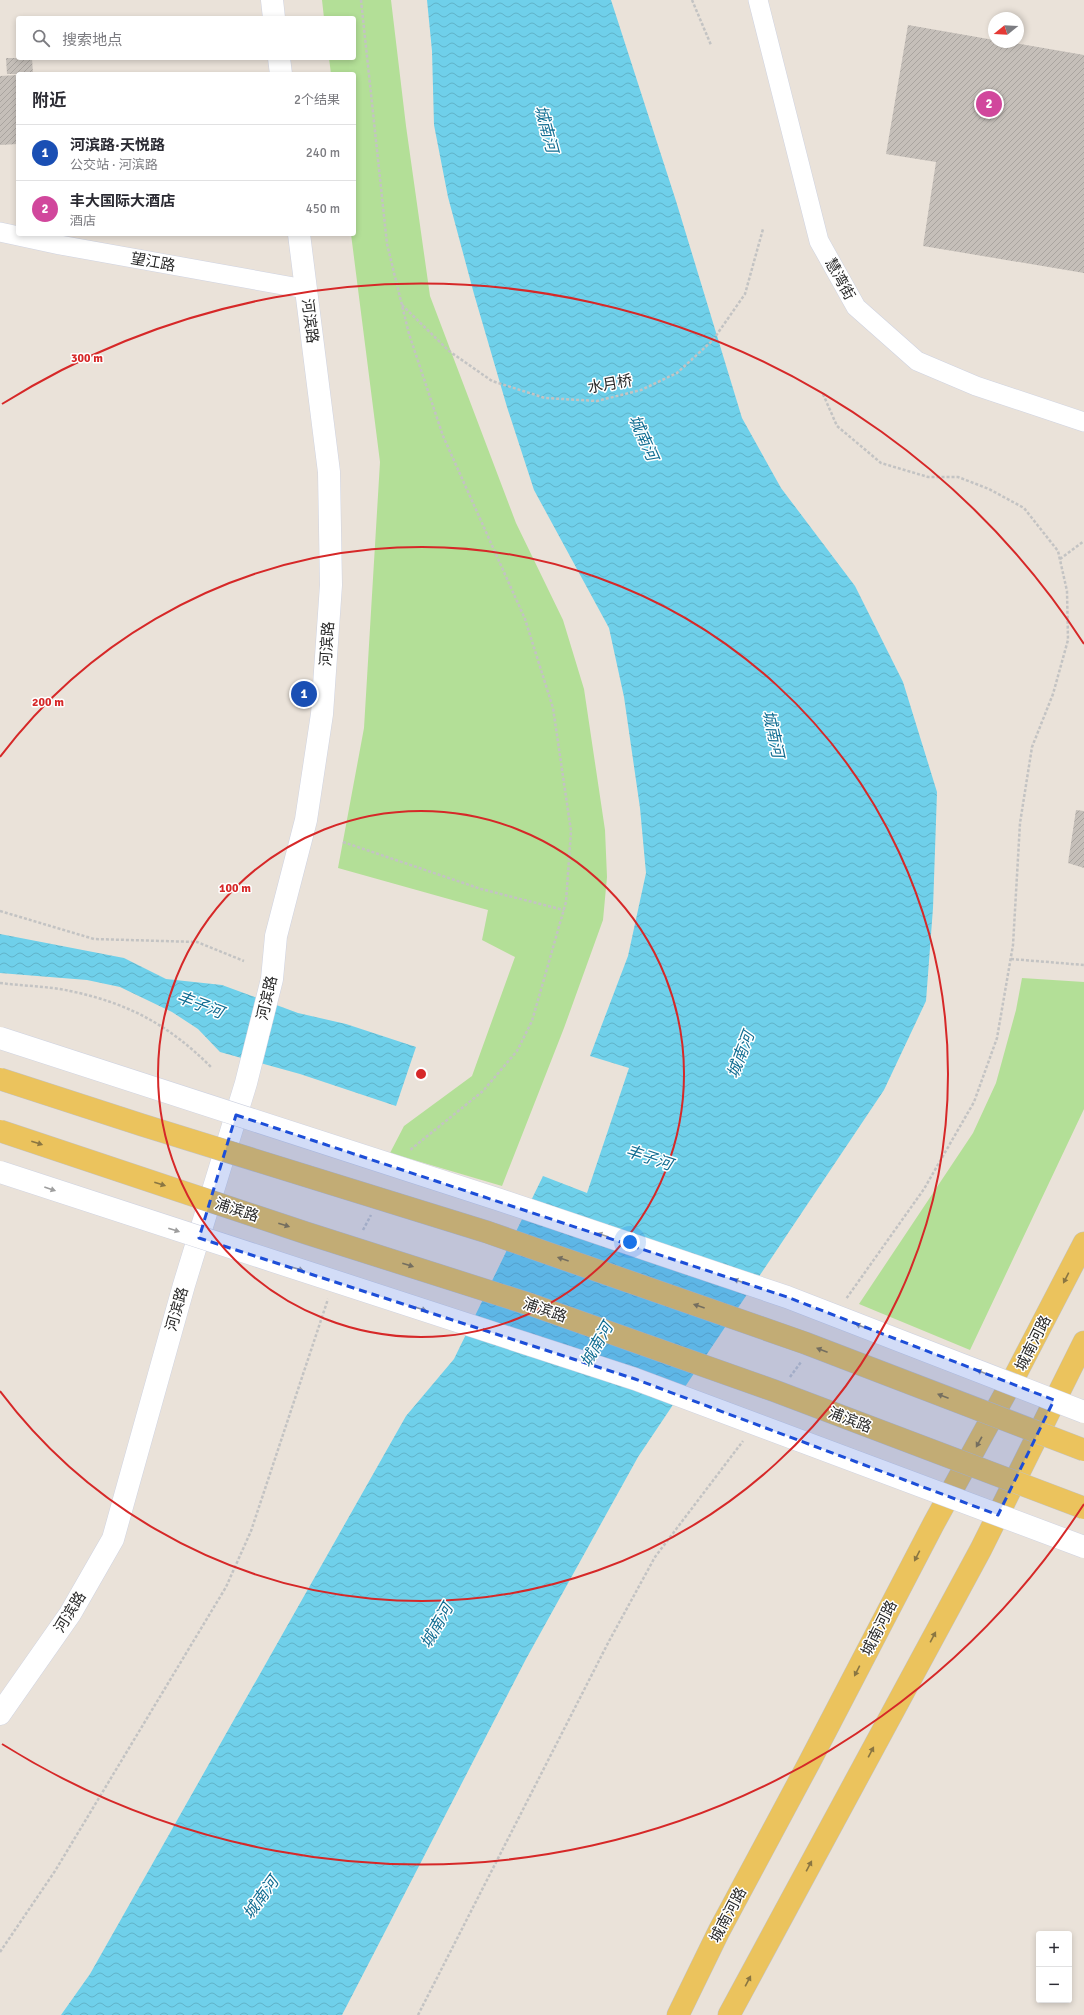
<!DOCTYPE html>
<html lang="zh">
<head>
<meta charset="utf-8">
<style>
  :root { --surface:#fff; --page:#f2f2f3; --text:#2b2b33; --muted:#7c7c81; --line:#e1e1e2; --accent:#7c3aed }
  body { margin:0; font-family:Signika,"Noto Sans SC",sans-serif; background:var(--page); color:var(--text) }
  .controls { position:absolute; right:12px; bottom:12px; display:grid; overflow:hidden; border-radius:4px; box-shadow:0 2px 6px #0003 }
  .controls button { width:36px; height:36px; display:grid; place-items:center; padding:0; border:0; border-bottom:1px solid var(--line); background:var(--surface); color:var(--text); font:20px sans-serif }
  .compass { position:absolute; left:988px; top:12px; width:36px; height:36px; border-radius:50%; background:var(--surface); box-shadow:0 2px 6px #0003; rotate:252deg }
  .you { position:absolute; left:630px; top:1242px; width:14px; height:14px; margin:-10px; border:3px solid #fff; border-radius:50%; background:#1a73e8; box-shadow:0 0 0 6px #1a73e833 }
  .badge { display:grid; place-items:center; width:26px; height:26px; border-radius:50%; background:var(--accent); color:#fff; font-size:13px; font-weight:700 }
  .pin { position:absolute; translate:-50% -50%; border:2px solid #fff; box-shadow:0 1px 4px #0006 }
  .list { margin:0; padding:0; list-style:none }
  h2 { display:flex; justify-content:space-between; align-items:center; height:52px; margin:0; padding:0 16px; font-size:17px }
  h2 small { font-size:13px; font-weight:400; color:var(--muted) }
  .list li { display:grid; grid-template-columns:26px 1fr auto; gap:12px; align-items:center; box-sizing:border-box; height:56px; padding:0 16px; border-top:1px solid var(--line) }
  .list b { display:block; font-size:15px; white-space:nowrap }
  .list p { margin:0; font-size:13px; white-space:nowrap; color:var(--muted) }
  .list em { font-size:13px; font-style:normal; color:var(--muted) }
  .icon { flex:none; width:22px; height:22px; fill:none; stroke:currentColor; stroke-width:2; stroke-linecap:round; stroke-linejoin:round }
  .map { position:relative; flex:none; width:1084px; height:2015px; overflow:hidden }
  .search { position:absolute; background:var(--surface); box-shadow:0 2px 6px #0003; left:16px; top:16px; width:340px; height:44px; display:flex; align-items:center; gap:10px; box-sizing:border-box; padding:0 14px; border-radius:4px; color:var(--muted); font-size:15px }
  .panel { position:absolute; background:var(--surface); box-shadow:0 2px 6px #0003; left:16px; top:72px; width:340px; height:164px; border-radius:4px }
  .map>svg:first-child { display:block }
  .grass { fill:#b3df97 }
  .water { fill:url(#water-waves) }
  .building { fill:url(#building-hatch) }
  .lines { fill:none; stroke-linecap:round; stroke-linejoin:round }
  .minor-casing { stroke:#cfd3e1; stroke-width:20 }
  .tertiary-casing { stroke:#cfd3e1; stroke-width:23 }
  .primary-casing { stroke:#c3c3c3; stroke-width:23 }
  .path { stroke:#c3c3c3; stroke-width:2.5; stroke-dasharray:3 2; stroke-linecap:butt }
  .minor { stroke:#fff; stroke-width:19 }
  .tertiary { stroke:#fff; stroke-width:22 }
  .primary { stroke:#ebc35d; stroke-width:22 }
  .tertiary-bridge-casing { stroke:#cfd3e1; stroke-width:23; stroke-linecap:butt }
  .primary-bridge-casing { stroke:#c3c3c3; stroke-width:23; stroke-linecap:butt }
  .tertiary-bridge { stroke:#fff; stroke-width:22 }
  .primary-bridge { stroke:#ebc35d; stroke-width:22 }
  .oneway { fill:#8a7642 }
  .oneway2 { fill:#9e9e9e }
  .marked { fill:#1d4ed8; fill-opacity:0.2; stroke:#1d4ed8; stroke-width:3; stroke-dasharray:8 5; stroke-linejoin:round }
  .ring { fill:none; stroke:#d62828; stroke-width:2 }
  .labels { text-anchor:middle; dominant-baseline:central; stroke-width:3; stroke-linejoin:round; paint-order:stroke }
  .street-label { font-size:15px; fill:#282828; stroke:#fff }
  .water-label { font-size:16px; font-style:italic; fill:#116d92; stroke:#fff }
  .centre { fill:#d62828; stroke:#fff; stroke-width:2 }
  .ring-label { font-size:12px; text-anchor:middle; font-weight:bold; fill:#d62828; stroke:#fff; stroke-width:3; stroke-linejoin:round; paint-order:stroke }
</style>
</head>
<body>
<div class="map">
<svg width="1084" height="2015" viewBox="0 0 1084 2015">
  <defs>
    <pattern id="water-waves" width="16" height="10" patternUnits="userSpaceOnUse"><rect width="16" height="10" fill="#6fd0ea"/><path d="M0 5q4-4 8 0t8 0" fill="none" stroke="#60b3c9"/></pattern>
    <pattern id="building-hatch" width="6" height="6" patternUnits="userSpaceOnUse"><rect width="6" height="6" fill="#c5bfb9"/><path d="M-1 1l2-2M0 6l6-6M5 7l2-2" fill="none" stroke="#a9a49f"/></pattern>
  </defs>
  <rect width="100%" height="100%" fill="#eae2d9"/>
  <g class="grass">
    <path d="M322,0h69l15,126 24,170 86,227 47,97 21,69 21,141 2,47 -4,43 -39,108 -62,158 -112,-33 14,-27 68,-50 43,-119 -33,-17 6,-30 -150,-42 26,-140 16,-266 -29,-228h3v-160h-23l-2,-16h25v-40h-30z"/>
    <path d="M1022,978l62,4v127l-114,241 -111,-46 114,-171 23,-50 20,-73z"/>
  </g>
  <g class="water">
    <path d="M427,0h184l65,201 66,217 39,70 74,98 48,96 34,110 -4,116 -7,93 -42,89 -246,367 -112,202 -184,356h-281l29,-41 316,-558 48,-57 89,-183 44,17 42,-125 -39,-12 38,-100 18,-83 -6,-65 -16,-111 -15,-69 -75,-138 -27,-83 -33,-113 -26,-97 -14,-72 -2,-74z"/>
    <path d="M0,934l124,24 42,21 56,6 76,28 48,11 70,23 -20,59 -96,-32 -80,-22 -22,-23 -26,-17 -52,-25 -33,-7 -87,-7z"/>
  </g>
  <g class="building">
    <path d="M908,25l86,15v2h15l75,13v218l-161,-27 13,-84 -50,-8z"/>
    <path d="M6,58h26l1,16h-26z"/>
    <path d="M18,75v69l-18,1v-69z"/>
    <path d="M1076,810l8,1v57l-16,-5z"/>
  </g>
  <g class="lines">
    <defs>
      <g id="minor">
        <path d="M758,0l61,241 37,66 61,54 59,25 108,36"/>
        <path d="M0,232l60,13 245,44"/>
      </g>
      <g id="tertiary">
        <path d="M272,0l2,18"/>
        <path d="M279,58l2,16"/>
        <path d="M0,1714l70,-100 43,-75 71,-254 62,-202 26,-104 4,-43 30,-116 16,-106 9,-129 -2,-113 -30,-238"/>
      </g>
      <g id="primary">
        <path d="M678,2015l41,-84 90,-168 125,-240 83,-151 67,-129"/>
        <path d="M729,2015l252,-466 103,-207"/>
      </g>
    </defs>
    <use href="#minor" class="minor-casing"/>
    <use href="#tertiary" class="tertiary-casing"/>
    <use href="#primary" class="primary-casing"/>
    <g class="path">
      <path d="M361,0l26,244 22,90 34,102 82,183 28,89 18,123 -5,71 -34,119 -15,30 -34,40 -73,59"/>
      <path d="M692,0l19,45"/>
      <path d="M402,305l47,46 43,30 53,17 52,3 44,-11 36,-17 36,-33 32,-46 18,-65"/>
      <path d="M823,394l14,32 44,37 47,14h30l31,12 35,19 34,43 9,40 1,49 -15,54 -21,53 -12,76 -7,122 -16,93 -23,64 -50,87 -78,110"/>
      <path d="M1060,559l24,-18"/>
      <path d="M343,842l138,47 83,21"/>
      <path d="M0,911l94,28 103,3 47,19"/>
      <path d="M1011,959l73,6"/>
      <path d="M0,983c23,3 48,3 70,8 58,12 99,34 141,76"/>
      <path d="M363,1230l8,-15"/>
      <path d="M790,1377l11,-15"/>
      <path d="M0,1952l55,-81 171,-284 25,-56 77,-232"/>
      <path d="M418,2015l190,-372 47,-86 88,-116"/>
    </g>
    <use href="#minor" class="minor"/>
    <use href="#tertiary" class="tertiary"/>
    <use href="#primary" class="primary"/>
    <defs>
      <g id="tertiary-bridge">
        <path d="M0,1038l500,162 287,97 297,115"/>
        <path d="M0,1172l635,207 449,168"/>
      </g>
      <g id="primary-bridge">
        <path d="M0,1079l142,46 345,107 318,111 279,107"/>
        <path d="M0,1131l306,102 226,72 243,86 309,117"/>
      </g>
    </defs>
    <use href="#tertiary-bridge" class="tertiary-bridge-casing"/>
    <use href="#primary-bridge" class="primary-bridge-casing"/>
    <use href="#tertiary-bridge" class="tertiary-bridge"/>
    <use href="#primary-bridge" class="primary-bridge"/>
  </g>
  <defs><path id="oneway-solid" d="M-6-.8H1V-3.2L6.5 0L1 3.2V.8H-6Z"/></defs>
  <g class="oneway">
    <use href="#oneway-solid" transform="translate(37 1143) rotate(18)"/>
    <use href="#oneway-solid" transform="translate(160 1184) rotate(18)"/>
    <use href="#oneway-solid" transform="translate(284 1225) rotate(18)"/>
    <use href="#oneway-solid" transform="translate(563 1259) rotate(-161)"/>
    <use href="#oneway-solid" transform="translate(408 1265) rotate(18)"/>
    <use href="#oneway-solid" transform="translate(1066 1278) rotate(117)"/>
    <use href="#oneway-solid" transform="translate(699 1306) rotate(-161)"/>
    <use href="#oneway-solid" transform="translate(822 1350) rotate(-159)"/>
    <use href="#oneway-solid" transform="translate(943 1396) rotate(-159)"/>
    <use href="#oneway-solid" transform="translate(979 1442) rotate(119)"/>
    <use href="#oneway-solid" transform="translate(917 1556) rotate(117)"/>
    <use href="#oneway-solid" transform="translate(933 1637) rotate(-62)"/>
    <use href="#oneway-solid" transform="translate(857 1671) rotate(117)"/>
    <use href="#oneway-solid" transform="translate(871 1752) rotate(-62)"/>
    <use href="#oneway-solid" transform="translate(809 1866) rotate(-62)"/>
    <use href="#oneway-solid" transform="translate(748 1981) rotate(-62)"/>
  </g>
  <g class="oneway2">
    <use href="#oneway-solid" transform="translate(50 1189) rotate(19)"/>
    <use href="#oneway-solid" transform="translate(174 1230) rotate(18)"/>
    <use href="#oneway-solid" transform="translate(603 1235) rotate(-161)"/>
    <use href="#oneway-solid" transform="translate(298 1269) rotate(18)"/>
    <use href="#oneway-solid" transform="translate(739 1281) rotate(-161)"/>
    <use href="#oneway-solid" transform="translate(421 1309) rotate(18)"/>
    <use href="#oneway-solid" transform="translate(861 1326) rotate(-159)"/>
    <use href="#oneway-solid" transform="translate(982 1372) rotate(-159)"/>
  </g>
  <path class="marked" d="M236,1115l551,182 267,103 -56,115 -363,-136 -436,-141z"/>
  <g class="ring">
    <circle cx="421" cy="1074" r="263"/>
    <path d="M0 757A527 527 0 1 1 0 1391"/>
    <path d="M1084 1504A790 790 0 0 1 2 1744M2 404A790 790 0 0 1 1084 644"/>
  </g>
  <g class="labels">
    <g class="street-label">
      <text transform="translate(153 262) rotate(10)">望江路</text>
      <text transform="translate(840 279) rotate(61)">慧湾街</text>
      <text transform="translate(310 321) rotate(83)">河滨路</text>
      <text transform="translate(610 384) rotate(-10)">水月桥</text>
      <text transform="translate(327 644) rotate(-86)">河滨路</text>
      <text transform="translate(267 998) rotate(-77)">河滨路</text>
      <text transform="translate(237 1210) rotate(18)">浦滨路</text>
      <text transform="translate(177 1309) rotate(-74)">河滨路</text>
      <text transform="translate(545 1310) rotate(19)">浦滨路</text>
      <text transform="translate(1033 1343) rotate(-63)">城南河路</text>
      <text transform="translate(850 1420) rotate(21)">浦滨路</text>
      <text transform="translate(70 1612) rotate(-58)">河滨路</text>
      <text transform="translate(879 1628) rotate(-63)">城南河路</text>
      <text transform="translate(728 1915) rotate(-62)">城南河路</text>
    </g>
    <g class="water-label">
      <text transform="translate(546 129) rotate(75)">城南河</text>
      <text transform="translate(643 438) rotate(66)">城南河</text>
      <text transform="translate(773 734) rotate(78)">城南河</text>
      <text transform="translate(200 1005) rotate(21)">丰子河</text>
      <text transform="translate(741 1055) rotate(-69)">城南河</text>
      <text transform="translate(649 1158) rotate(18)">丰子河</text>
      <text transform="translate(597 1345) rotate(-60)">城南河</text>
      <text transform="translate(437 1626) rotate(-60)">城南河</text>
      <text transform="translate(261 1898) rotate(-54)">城南河</text>
    </g>
  </g>
  <circle cx="421" cy="1074" r="6" class="centre"/>
  <g class="ring-label">
    <text x="87" y="362">300 m</text>
    <text x="48" y="706">200 m</text>
    <text x="235" y="892">100 m</text>
  </g>
</svg>
<div class="controls">
<button>+</button>
<button>−</button>
</div>
<svg class="compass" viewBox="-18 -18 36 36"><path d="M0-13l5 13h-10z" fill="#e53935"/><path d="M0 13l5-13h-10z" fill="#7c7c81"/></svg>
<div class="you"></div>
<div class="pin badge" style="left:304px;top:694px;background:#1a4fb4">1</div>
<div class="pin badge" style="left:989px;top:104px;background:#d1479c">2</div>
<div class="search"><svg class="icon" aria-label="search" viewBox="0 0 24 24"><circle cx="10" cy="10" r="6"/><path d="M15 15l6 6"/></svg>搜索地点</div>
<section class="panel">
<h2>附近<small>2个结果</small></h2>
<ul class="list">
<li><span class="badge" style="background:#1a4fb4">1</span><div><b>河滨路·天悦路</b><p>公交站 · 河滨路</p></div><em>240 m</em></li>
<li><span class="badge" style="background:#d1479c">2</span><div><b>丰大国际大酒店</b><p>酒店</p></div><em>450 m</em></li>
</ul>
</section>
</div>
</body>
</html>
